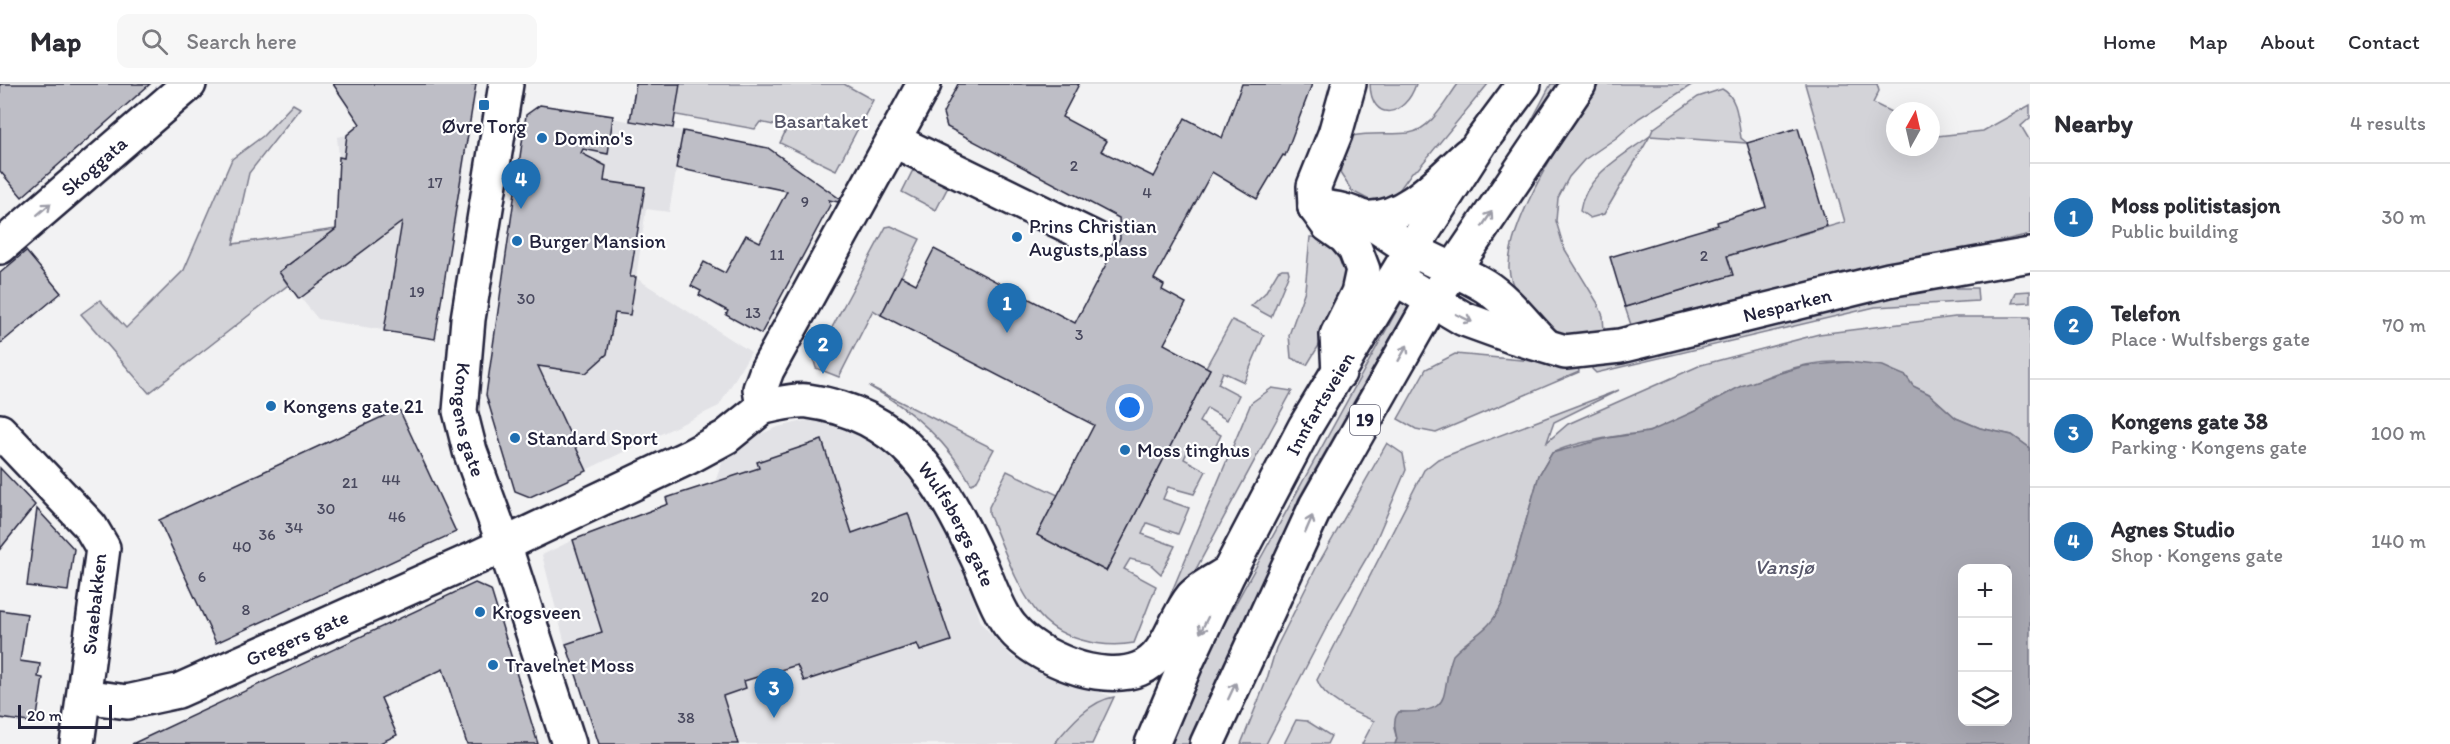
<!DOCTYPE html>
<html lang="en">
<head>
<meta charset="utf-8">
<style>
  :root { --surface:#fff; --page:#f7f7f7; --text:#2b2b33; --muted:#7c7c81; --line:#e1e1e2; --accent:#1f6fb2 }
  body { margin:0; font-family:Itim,sans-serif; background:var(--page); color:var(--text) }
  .controls { position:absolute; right:18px; bottom:18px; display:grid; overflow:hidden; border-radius:12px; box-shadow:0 6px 24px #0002 }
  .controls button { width:54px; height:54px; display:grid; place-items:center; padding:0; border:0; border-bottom:2px solid var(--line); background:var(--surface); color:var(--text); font:30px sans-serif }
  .compass { position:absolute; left:1886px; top:18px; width:54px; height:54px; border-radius:50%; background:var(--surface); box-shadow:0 6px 24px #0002; rotate:8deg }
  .scale { position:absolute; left:18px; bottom:15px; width:94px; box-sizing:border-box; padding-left:6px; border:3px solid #22223b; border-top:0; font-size:16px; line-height:21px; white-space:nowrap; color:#22223b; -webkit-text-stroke:4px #fff; paint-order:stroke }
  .you { position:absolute; left:1130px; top:324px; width:21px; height:21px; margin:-15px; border:4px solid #fff; border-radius:50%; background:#1a73e8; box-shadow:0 0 0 9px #1a73e833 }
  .badge { display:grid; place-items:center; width:39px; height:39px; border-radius:50%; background:var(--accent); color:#fff; font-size:20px; font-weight:700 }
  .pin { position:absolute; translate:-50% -50px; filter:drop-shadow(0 2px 3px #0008) }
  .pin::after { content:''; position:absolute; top:32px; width:21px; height:18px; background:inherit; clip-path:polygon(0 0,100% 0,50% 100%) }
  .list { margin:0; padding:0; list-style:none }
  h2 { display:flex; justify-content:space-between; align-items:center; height:78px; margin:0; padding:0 24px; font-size:26px }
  h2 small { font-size:20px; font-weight:400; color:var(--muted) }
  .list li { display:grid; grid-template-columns:39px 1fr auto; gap:18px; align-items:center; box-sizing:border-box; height:108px; padding:0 24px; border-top:2px solid var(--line) }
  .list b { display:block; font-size:22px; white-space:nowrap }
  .list p { margin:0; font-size:20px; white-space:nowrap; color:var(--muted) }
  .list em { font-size:20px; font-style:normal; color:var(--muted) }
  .icon { flex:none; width:33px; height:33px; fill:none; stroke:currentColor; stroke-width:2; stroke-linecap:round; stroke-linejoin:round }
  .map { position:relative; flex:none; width:2030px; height:660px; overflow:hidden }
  header { display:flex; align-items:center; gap:36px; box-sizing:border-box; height:84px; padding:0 30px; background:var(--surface); border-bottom:2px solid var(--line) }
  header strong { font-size:28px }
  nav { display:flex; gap:33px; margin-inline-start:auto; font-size:21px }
  .search { width:420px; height:54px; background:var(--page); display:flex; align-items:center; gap:15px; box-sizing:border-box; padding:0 21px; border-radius:12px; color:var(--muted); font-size:22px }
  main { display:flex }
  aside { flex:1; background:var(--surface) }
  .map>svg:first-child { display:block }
  .built { fill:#e2e2e6 }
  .green { fill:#d3d3d8; stroke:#7a7a8a; stroke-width:1.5 }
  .water { fill:#a8a8b2; stroke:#727282; stroke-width:1.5; fill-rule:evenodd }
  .building { fill:#bebec6; stroke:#22223b; stroke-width:1.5 }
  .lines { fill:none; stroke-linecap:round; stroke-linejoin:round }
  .minor-casing { stroke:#22223b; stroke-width:38 }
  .highway-casing { stroke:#22223b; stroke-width:38 }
  .minor { stroke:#fff; stroke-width:33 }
  .highway { stroke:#fff; stroke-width:33 }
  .oneway { stroke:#9c9ca7 }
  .poi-dot { fill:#1f6fb2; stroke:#fff; stroke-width:2 }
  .labels { text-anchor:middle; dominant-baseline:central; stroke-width:4.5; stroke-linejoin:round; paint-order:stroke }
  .number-label { font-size:16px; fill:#49495e }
  .shield { fill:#fff; stroke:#646476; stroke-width:1.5 }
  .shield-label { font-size:18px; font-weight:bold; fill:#22223b }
  .park-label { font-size:20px; fill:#57576a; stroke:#fff }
  .poi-label { font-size:20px; fill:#22223b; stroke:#fff; text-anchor:start }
  .street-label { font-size:20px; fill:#22223b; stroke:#fff }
  .water-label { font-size:21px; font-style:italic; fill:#58586b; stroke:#fff }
</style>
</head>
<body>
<header>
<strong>Map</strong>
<div class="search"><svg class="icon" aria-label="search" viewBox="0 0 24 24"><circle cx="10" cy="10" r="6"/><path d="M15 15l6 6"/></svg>Search here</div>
<nav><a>Home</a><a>Map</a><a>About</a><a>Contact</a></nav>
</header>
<main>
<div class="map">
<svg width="2030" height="660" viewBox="0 0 2030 660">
  <rect width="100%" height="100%" fill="#f2f2f3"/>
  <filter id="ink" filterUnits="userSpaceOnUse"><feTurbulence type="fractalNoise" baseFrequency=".0167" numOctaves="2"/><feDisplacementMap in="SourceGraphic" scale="12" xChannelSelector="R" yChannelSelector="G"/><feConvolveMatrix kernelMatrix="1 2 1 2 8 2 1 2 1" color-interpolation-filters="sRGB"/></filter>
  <g filter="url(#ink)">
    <g class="built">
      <path d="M333,0h143l-20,139h-3l-18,116 -117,-20 -39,-47 57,-43 3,-72 -2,-20 10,-2 14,-12z"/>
      <path d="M540,21l143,26 -14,81 -23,-3 -10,69 115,74 -32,54 -189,91 -15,-6 -29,-95 40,-281z"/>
      <path d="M808,336l32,4 26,14 24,20 36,39 19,28 16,32 20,66 31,34 49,23 53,17 -22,47h-493l-34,-100 -23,-89 31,-15 94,-36 -1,-6 49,-16 9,-25 24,-18 30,-12z"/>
    </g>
    <g class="green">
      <path d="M636,0h208l29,16 -37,70 -56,-27 7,-15 -27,-6 -5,7 -123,-22z"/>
      <path d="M1370,0h46c-11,34 -45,39 -46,0z"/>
      <path d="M1458,0h30l-70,85 -6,3 -17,24 -18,8 -25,-13 -12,-18 7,-31 5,-6c19,-4 38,-1 57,-3 22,-3 37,-33 49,-49z"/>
      <path d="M1551,0h14l-57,81z"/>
      <path d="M1599,0h94l-54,34 -23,20 -32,22 -15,17 -11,21 -2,23 8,27 33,54 6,14 1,15 -6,8c-25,0 -44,-6 -63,-23 -12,-11 -25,-30 -26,-48 -1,-48 61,-144 90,-184z"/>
      <path d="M1805,0h72l2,7 -6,12 22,11v33h36v-14l6,3 46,-5 47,-26v13l-9,8 9,15v93l-398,94 -7,-21 107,-32 -5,-19 118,-34z"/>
      <path d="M1722,5c16,8 16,32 19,49l6,5 -97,-7 -46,78 -14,4 -10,-7c5,-36 43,-55 70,-75l3,-7 45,-32z"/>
      <path d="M293,20l7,4 -51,65 -16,71 103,-15 -57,43 9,13 -139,108 -68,-79 19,-14 26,28 58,-58 48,-111 31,-23z"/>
      <path d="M914,84l35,17 -13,25 -34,-18z"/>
      <path d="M891,142l29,13 -39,76 -8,-5 -34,67 -23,-9 -2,-7 72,-134z"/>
      <path d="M1310,153h14l14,6 11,32 -28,67 -14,23 -16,-7 -2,-23 16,-45z"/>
      <path d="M1282,185h6l1,4 -18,44 -20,-11 14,-13 13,-22z"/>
      <path d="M1950,204h27l1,13 -103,6 -279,66 -4,-4 1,-6 294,-69z"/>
      <path d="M2030,207v11l-18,1 4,-11z"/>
      <path d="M1405,217l4,4 -110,193 -32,79 -77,167h-18l37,-92 192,-349z"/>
      <path d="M1955,233h75v131l-18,-13 -32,-7 -24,-10 -27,-24 -16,-8 -7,-10c-19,-4 -39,-12 -58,-14 -73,-5 -133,45 -197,69 -9,3 -19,3 -28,4 -22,4 -50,8 -71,18l-13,22 -36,127c-4,8 -8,17 -14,24 -11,13 -26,18 -37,35 -9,14 0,34 -16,46 -10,8 -25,5 -37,5l-5,16 3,11 -2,5h-33l12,-23c-19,-8 -50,-21 -57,-41l107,-210 14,-11 181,-69 -65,32 -7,20 21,-18 133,-59 118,-31z"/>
      <path d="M1232,236l32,15 -20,47 -21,-10 -5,12 21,11 -12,25 -20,-12 -8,14 22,13 -10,21 -22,-8 -5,11 22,12 -12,23 -26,-7 -5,12 26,9 -11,26 -31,-11 -5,11 33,12 -14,28 -11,-10 -20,-5 -6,10 32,17 -22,57c-32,6 -78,-4 -98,-32 -21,-27 -33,-65 -47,-97v-7l18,-36 51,24 -21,40 69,36 104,-202 -4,-2z"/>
      <path d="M1455,270l123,11 1,7 -143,61 -20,-4 -18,-10 28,-50z"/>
      <path d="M869,302l125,63 -18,33 -5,2c-24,-44 -59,-74 -102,-98z"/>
      <path d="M1272,304l20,3 -131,243 -12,12 102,-243z"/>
      <path d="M1387,359l16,11 3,16 -33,77 -40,68 -67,129h-25l26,-65 9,-31 41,-82z"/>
      <path d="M1114,613l-22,47h-38c15,-18 35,-43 60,-47z"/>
      <path d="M1296,636l11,1 24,15 -4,8h-43z"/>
    </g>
    <path class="water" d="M1848,278l35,4 11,5 12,5 7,10 16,8 27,24 24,10 32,7 18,13v296h-635l2,-5c-2,-9 -5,-20 2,-27 59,1 39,-17 54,-57 22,-23 35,-21 50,-53l36,-127 13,-22 56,-15 41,-6 46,-21 46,-25 36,-12 27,-8zM1962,484h46v154h-46z"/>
    <g class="building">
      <path d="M0,0h150l-128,113 -22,-26z"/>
      <path d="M333,0h143l-41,255 -51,-8 18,-109 -103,77 -20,-27 57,-43 3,-72 5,1 3,-23 13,-11z"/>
      <path d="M636,0h44l-7,44 -43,-7z"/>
      <path d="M958,0h121l-17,33 45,24 -6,10 53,26 31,-59 37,20 20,-54h70l-27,72 -2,-1 -26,44 -45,-27 -58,107 10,6 -2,5 24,13 -22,41 46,25 -104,202 -69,-36 57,-110 -213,-110 20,-39 15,8 18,-35 141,74 45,-85 -1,-20 -172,-91 -4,-14z"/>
      <path d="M540,21l73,11 -5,38 -25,-5 -2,4 25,13 -2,15 41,6 -15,90h6l-6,38 -15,-2 -8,41 -21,19 -48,-7 49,105 -57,26 -15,-6 -29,-96 40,-280z"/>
      <path d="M1798,44l29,98 -100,30 6,19 -108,32 -15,-50 108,-32 -1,-3 49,-15 -19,-64z"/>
      <path d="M683,47l85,17 72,51 -2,3 -9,-2 1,5 -69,129 -35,-19 2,-4 -29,-16 2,-4 -10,-5 13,-24 21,11 21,-38 14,7 27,-51 -111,-23z"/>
      <path d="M26,167l35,42 -61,51v-71z"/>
      <path d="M399,325l57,123 -240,111 -57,-123z"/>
      <path d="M822,356l30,93 56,-20 43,128 -31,10 -3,-7 -113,37 -7,-16 -53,16 2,7 -23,8 15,48h-139l-33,-100 36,-12 -29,-92 95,-36 -2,-6 93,-30 -2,-6z"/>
      <path d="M0,384l35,37 -35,44z"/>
      <path d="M37,425l37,40 -6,42 -41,-5z"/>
      <path d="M475,499l16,7 47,154h-71l-24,-75 -62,29 16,37 -19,9h-246z"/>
      <path d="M0,526l27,4 -7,47 20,3 -2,13 5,1 -7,45 -36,-5z"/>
    </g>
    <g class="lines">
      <defs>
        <g id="minor">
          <path id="s1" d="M506,0l-38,235 -8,92 10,40 34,93 65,200"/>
          <path d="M893,56l203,99"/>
          <path d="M1315,123c46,1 58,19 95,41 24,15 51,23 75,38 23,15 40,39 59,58"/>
          <path d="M1315,123l13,18 17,12 10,12 8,21 -5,23 -21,42 2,38"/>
          <path d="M1315,123l-1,-21 21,-52 14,-50"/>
          <path d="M1365,134c40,3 76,-39 103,-63"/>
          <path id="s2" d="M0,163l189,-163"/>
          <path id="s3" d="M1395,194l69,41 47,17 54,16 55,-6 269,-66 141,-25"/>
          <path id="s4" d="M763,323c13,-2 31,-8 45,-6 95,13 133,79 170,158 9,19 20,54 34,69 16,19 38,30 60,38 19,7 48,11 67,3 30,-12 34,-49 53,-72 9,-10 26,-18 37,-25"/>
          <path d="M0,347l90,95 13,22 -26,196"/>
          <path id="s5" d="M84,612l43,6 51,-11 298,-133 213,-101 37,-20 37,-30 -3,-18 7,-19 157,-286"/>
        </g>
        <g id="highway">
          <path id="s6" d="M1152,660l35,-83 42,-89 76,-145 107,-178 68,-106 44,-59"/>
          <path d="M1207,660l109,-238 38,-67 79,-139 146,-216"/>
        </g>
      </defs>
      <use href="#minor" class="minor-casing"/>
      <use href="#highway" class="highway-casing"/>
      <use href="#minor" class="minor"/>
      <use href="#highway" class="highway"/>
    </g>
    <defs><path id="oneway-shaft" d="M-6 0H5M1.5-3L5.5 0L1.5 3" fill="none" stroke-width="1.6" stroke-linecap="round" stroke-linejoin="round" transform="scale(1.5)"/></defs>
    <g class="oneway">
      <use href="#oneway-shaft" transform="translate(44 125) rotate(-41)"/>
      <use href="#oneway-shaft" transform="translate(1487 135) rotate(-56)"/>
      <use href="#oneway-shaft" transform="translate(1464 234) rotate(26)"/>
      <use href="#oneway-shaft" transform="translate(1403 269) rotate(-60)"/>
      <use href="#oneway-shaft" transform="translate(1309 440) rotate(-67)"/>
      <use href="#oneway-shaft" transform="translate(1204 541) rotate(116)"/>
      <use href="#oneway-shaft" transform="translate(1232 607) rotate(-65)"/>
    </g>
  </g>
  <g class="poi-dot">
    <rect x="478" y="15" width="12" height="12" rx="3"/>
    <circle cx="542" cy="54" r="6"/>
    <circle cx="1017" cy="153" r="6"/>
    <circle cx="517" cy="157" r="6"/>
    <circle cx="271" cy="322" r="6"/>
    <circle cx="515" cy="354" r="6"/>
    <circle cx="1125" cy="366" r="6"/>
    <circle cx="480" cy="528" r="6"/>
    <circle cx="493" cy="581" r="6"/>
  </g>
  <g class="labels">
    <g class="number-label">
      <text x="1074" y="81">2</text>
      <text x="435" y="98">17</text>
      <text x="1147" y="108">4</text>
      <text x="805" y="117">9</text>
      <text x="777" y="170">11</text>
      <text x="1704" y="171">2</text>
      <text x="417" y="207">19</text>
      <text x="526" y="214">30</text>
      <text x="753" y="228">13</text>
      <text x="1079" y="250">3</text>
      <text x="391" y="395">44</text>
      <text x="350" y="398">21</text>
      <text x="326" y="424">30</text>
      <text x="397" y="432">46</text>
      <text x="294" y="443">34</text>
      <text x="267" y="450">36</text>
      <text x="242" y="462">40</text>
      <text x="202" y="492">6</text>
      <text x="820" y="512">20</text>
      <text x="246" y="525">8</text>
      <text x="686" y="633">38</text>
    </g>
    <rect class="shield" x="1350" y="321" width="30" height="30" rx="4.5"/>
    <g class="shield-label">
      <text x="1365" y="336">19</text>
    </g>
    <g class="park-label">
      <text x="821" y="37">Basartaket</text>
    </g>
    <g class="poi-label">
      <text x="484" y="42" text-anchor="middle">Øvre Torg</text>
      <text x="554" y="54">Domino's</text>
      <text x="1029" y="142">Prins Christian<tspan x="1029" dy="23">Augusts plass</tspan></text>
      <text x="529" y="157">Burger Mansion</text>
      <text x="283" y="322">Kongens gate 21</text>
      <text x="527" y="354">Standard Sport</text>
      <text x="1137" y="366">Moss tinghus</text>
      <text x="492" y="528">Krogsveen</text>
      <text x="505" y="581">Travelnet Moss</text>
    </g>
    <g class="street-label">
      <text stroke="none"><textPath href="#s2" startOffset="124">Skoggata</textPath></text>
      <text stroke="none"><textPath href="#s3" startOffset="414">Nesparken</textPath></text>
      <text stroke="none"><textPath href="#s6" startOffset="380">Innfartsveien</textPath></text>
      <text stroke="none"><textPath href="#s1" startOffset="340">Kongens gate</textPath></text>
      <text stroke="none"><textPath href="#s4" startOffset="249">Wulfsbergs gate</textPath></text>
      <text transform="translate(94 520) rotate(-84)">Svaebakken</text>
      <text stroke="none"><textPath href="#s5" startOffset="226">Gregers gate</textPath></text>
    </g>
    <g class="water-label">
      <text x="1784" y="482">Vansjø</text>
    </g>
  </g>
</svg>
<div class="controls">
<button>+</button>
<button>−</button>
<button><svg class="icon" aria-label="layers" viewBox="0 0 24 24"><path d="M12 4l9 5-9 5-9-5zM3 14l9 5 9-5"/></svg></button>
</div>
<svg class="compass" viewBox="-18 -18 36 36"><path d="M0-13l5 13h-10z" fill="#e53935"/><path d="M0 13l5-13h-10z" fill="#7c7c81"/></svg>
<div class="scale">20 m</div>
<div class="you"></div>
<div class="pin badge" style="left:1007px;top:249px">1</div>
<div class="pin badge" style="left:823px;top:290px">2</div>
<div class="pin badge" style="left:774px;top:634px">3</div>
<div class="pin badge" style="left:521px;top:125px">4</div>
</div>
<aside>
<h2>Nearby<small>4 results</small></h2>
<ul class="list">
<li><span class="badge">1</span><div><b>Moss politistasjon</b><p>Public building</p></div><em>30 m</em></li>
<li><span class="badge">2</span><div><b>Telefon</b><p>Place · Wulfsbergs gate</p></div><em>70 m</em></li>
<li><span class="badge">3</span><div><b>Kongens gate 38</b><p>Parking · Kongens gate</p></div><em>100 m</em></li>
<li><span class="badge">4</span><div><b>Agnes Studio</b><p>Shop · Kongens gate</p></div><em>140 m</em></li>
</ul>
</aside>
</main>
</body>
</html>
